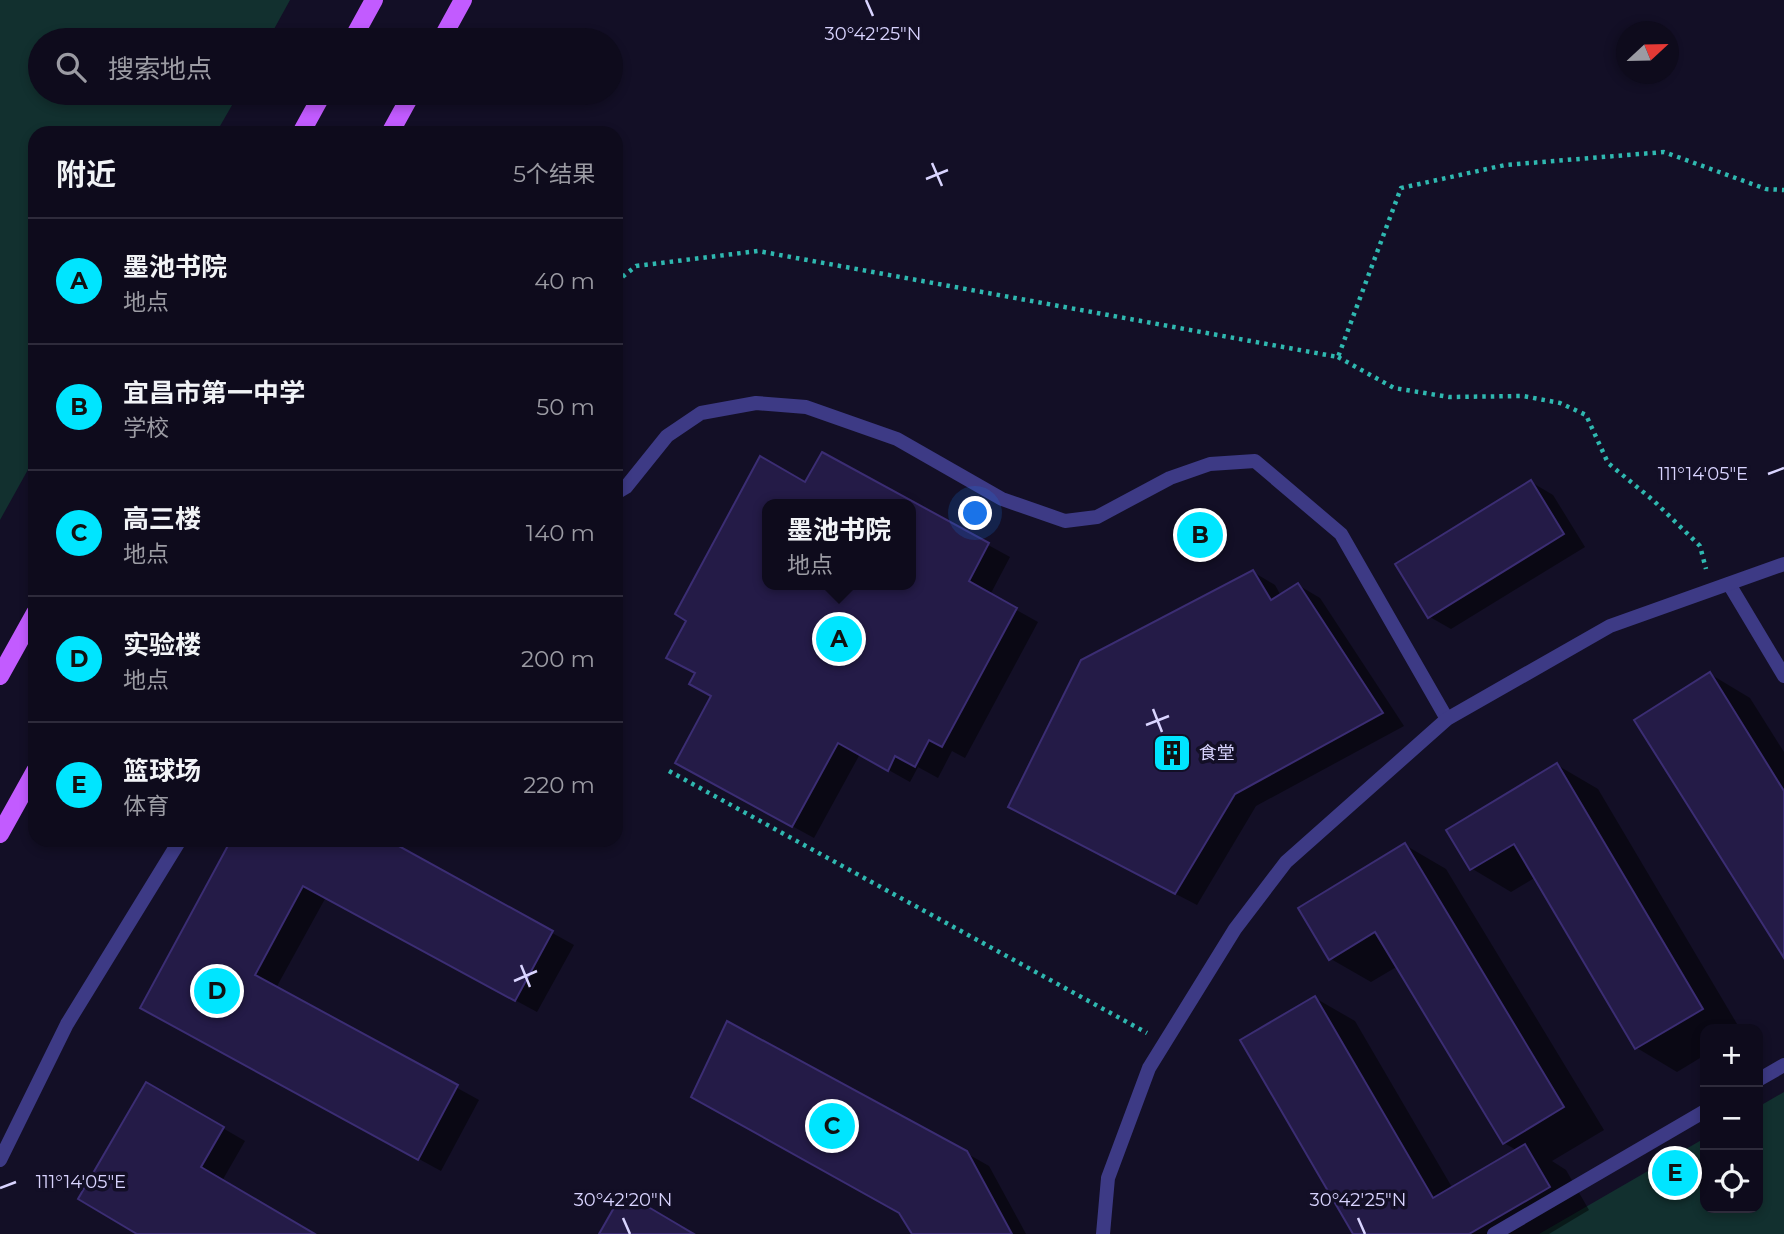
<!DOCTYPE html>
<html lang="zh">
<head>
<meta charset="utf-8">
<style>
  :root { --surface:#0e0b1c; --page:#1c1929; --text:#f1f3f6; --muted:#9b9ba3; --line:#2e2b3b; --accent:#00e5ff }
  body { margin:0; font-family:Montserrat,"Noto Sans SC",sans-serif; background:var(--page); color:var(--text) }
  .controls { position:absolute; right:21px; bottom:21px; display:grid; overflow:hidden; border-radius:14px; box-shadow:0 4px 10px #0003 }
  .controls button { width:63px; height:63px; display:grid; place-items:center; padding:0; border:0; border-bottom:2px solid var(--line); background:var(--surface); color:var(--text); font:35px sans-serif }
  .compass { position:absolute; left:1616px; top:21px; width:63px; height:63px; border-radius:50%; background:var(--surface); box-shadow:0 4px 10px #0003; rotate:68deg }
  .you { position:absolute; left:976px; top:514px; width:24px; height:24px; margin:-18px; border:5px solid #fff; border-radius:50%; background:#1a73e8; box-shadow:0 0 0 10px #1a73e833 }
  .badge { display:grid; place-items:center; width:46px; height:46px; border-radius:50%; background:var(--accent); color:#111; font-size:23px; font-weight:700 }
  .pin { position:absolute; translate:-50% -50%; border:4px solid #fff; box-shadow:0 2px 7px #0006 }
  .popup { position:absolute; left:762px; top:499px; width:154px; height:91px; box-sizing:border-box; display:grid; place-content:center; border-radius:14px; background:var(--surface); filter:drop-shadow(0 2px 5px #0005); font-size:23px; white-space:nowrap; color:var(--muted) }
  .popup b { font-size:26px; color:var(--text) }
  .popup::after { content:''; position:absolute; left:50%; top:100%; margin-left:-14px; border:14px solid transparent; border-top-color:var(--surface) }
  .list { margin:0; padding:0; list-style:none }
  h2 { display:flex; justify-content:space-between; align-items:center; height:91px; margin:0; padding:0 28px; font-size:30px }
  h2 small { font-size:23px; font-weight:400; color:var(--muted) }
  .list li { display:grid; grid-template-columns:46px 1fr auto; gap:21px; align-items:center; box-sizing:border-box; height:126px; padding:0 28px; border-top:2px solid var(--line) }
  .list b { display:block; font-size:26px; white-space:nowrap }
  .list p { margin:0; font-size:23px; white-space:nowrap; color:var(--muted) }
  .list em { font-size:23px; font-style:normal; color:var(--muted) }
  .icon { flex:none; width:38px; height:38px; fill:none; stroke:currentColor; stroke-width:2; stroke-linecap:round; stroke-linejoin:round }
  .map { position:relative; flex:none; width:1784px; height:1234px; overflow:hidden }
  .search { position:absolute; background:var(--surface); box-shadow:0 4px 10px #0003; left:28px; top:28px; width:595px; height:77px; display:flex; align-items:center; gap:18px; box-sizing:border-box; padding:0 24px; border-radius:38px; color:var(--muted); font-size:26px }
  .panel { position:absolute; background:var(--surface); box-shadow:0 4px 10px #0003; left:28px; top:126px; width:595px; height:721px; border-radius:21px }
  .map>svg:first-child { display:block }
  .green { fill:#12302f }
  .shadow { fill:#0007; fill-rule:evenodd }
  .building { fill:#241b47; stroke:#3b2d73; stroke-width:2; fill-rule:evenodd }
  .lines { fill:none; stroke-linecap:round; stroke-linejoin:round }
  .path { stroke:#2fb8b0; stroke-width:4.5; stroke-dasharray:3.5 5; stroke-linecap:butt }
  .service { stroke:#3d3a85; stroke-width:14 }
  .primary { stroke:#c25bff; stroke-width:18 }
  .ticks { fill:none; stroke:#d9d4ff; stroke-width:2.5 }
  .labels { text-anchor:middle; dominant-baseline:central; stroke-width:7; stroke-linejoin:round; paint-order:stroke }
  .poi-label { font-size:18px; fill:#d9d4ff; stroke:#130f26; text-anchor:start }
  .ticks-label { font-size:18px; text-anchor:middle; fill:#d9d4ff; stroke:#130f26; stroke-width:7; stroke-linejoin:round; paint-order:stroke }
</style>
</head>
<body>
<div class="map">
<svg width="1784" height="1234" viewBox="0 0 1784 1234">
  <rect width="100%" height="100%" fill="#130f26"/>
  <g class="green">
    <path d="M0,0h290l-22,40h-228v53h199l-23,40h-181v324l-35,63z"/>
    <path d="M1784,1092v142h-245l166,-96v70h53v-101z"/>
  </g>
  <g class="shadow">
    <path d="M822,454l188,103 -20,38 48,27 -73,136 -13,-7 -14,27 -20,-11 -8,15 -50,-28 -46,84 -115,-63 15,-79 -17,-22 -8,-54 72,-161 45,25zM767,504h144v81h-144z"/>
    <path d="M1531,482l22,13 32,52 -134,82 -21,-12z"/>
    <path d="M1253,572l22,13 6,11 17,-11 22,13 84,128 -148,80 -59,99 -165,-86z"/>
    <path d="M1710,674l40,24 34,54v203z"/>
    <path d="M1557,765l41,24 142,240h-35v26l-28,17 -40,-24 -101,-171 -25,15 -40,-24z"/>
    <path d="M233,840h151l190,105 -37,67 -211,-115 -50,91 203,112 -38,71 -277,-151z"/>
    <path d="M1405,845l41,24 158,261 -52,31 14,9 23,40 -40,24h-194l-40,-236 40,23 98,168 65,-38 -14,-8 -106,-177 -27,16 -40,-23z"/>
    <path d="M147,1084l98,57 -23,40 90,53h-172z"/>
    <path d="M966,1153l23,13 37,68h-112z"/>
  </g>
  <g class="building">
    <path d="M822,452l167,91 -20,38 48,27 -75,139 -13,-7 -14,27 -20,-11 -7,15 -50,-28 -46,84 -117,-64 36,-67 -22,-12 6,-11 -29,-15 20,-37 -11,-7 85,-158 45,26zM767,504h144v81h-144z"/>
    <path d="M1531,480l33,54 -136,84 -33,-54z"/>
    <path d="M1253,570l18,30 27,-17 85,130 -148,81 -60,100 -167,-87 73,-147z"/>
    <path d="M1710,672l74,119v167l-150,-238z"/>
    <path d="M1557,763l146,246 -68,40 -121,-205 -44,26 -24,-40z"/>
    <path d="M231,840h157l165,91 -38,70 -212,-115 -48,89 203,110 -40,75 -278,-152z"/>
    <path d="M1405,843l159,264 -61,37 -128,-212 -46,28 -31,-52z"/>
    <path d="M1315,996l118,202 92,-54 25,43 -81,47h-116l-113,-194z"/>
    <path d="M727,1021l240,130 45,83h-100l-13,-21 -208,-116z"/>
    <path d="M146,1082l78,45 -23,40 114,67h-178l-59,-35z"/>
    <path d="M623,1192l49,29 22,13h-95z"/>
  </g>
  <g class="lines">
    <g class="path">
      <path d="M616,282l20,-16 122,-15 580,106 63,-169 104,-23 159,-13 102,37 18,1"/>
      <path d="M1338,357l56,31 55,9 74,-1 37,7 26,12 22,48 46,38 46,45 6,23"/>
      <path d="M669,771l478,262"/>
    </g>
    <g class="service">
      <path d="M616,493l10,-6 41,-51 34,-23 55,-10 50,4 91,32 105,60 63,22 32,-4 73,-39 40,-14 45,-3 86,73 106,185"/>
      <path d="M1729,584l55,92"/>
      <path d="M1758,1080l26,-15"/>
      <path d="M0,1160l67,-136 113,-184"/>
      <path d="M1103,1234l5,-56 41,-110 86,-139 51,-67 161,-143 163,-93 174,-62"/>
      <path d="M1494,1234l211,-123"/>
    </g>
    <g class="primary">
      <path d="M352,40l22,-40"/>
      <path d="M441,40l22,-40"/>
      <path d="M301,133l22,-40"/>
      <path d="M390,133l22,-40"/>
      <path d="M0,676l35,-63"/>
      <path d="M0,834l35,-63"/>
    </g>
  </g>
  <path class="ticks" d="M866,0l7,16M932,163l10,23M926,179l22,-9M1768,474l16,-6M1153,709l9,23M1146,725l23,-9M521,965l9,22M514,981l23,-10M0,1188l16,-6M623,1218l7,16M1358,1218l7,16"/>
  <defs>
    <symbol id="building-square" viewBox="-11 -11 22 22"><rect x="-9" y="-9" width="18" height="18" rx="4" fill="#00e5ff" stroke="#130f26"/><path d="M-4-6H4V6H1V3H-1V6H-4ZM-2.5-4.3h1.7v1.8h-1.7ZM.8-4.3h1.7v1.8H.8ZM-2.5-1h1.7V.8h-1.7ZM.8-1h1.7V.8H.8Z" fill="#111"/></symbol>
  </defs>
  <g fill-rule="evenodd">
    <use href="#building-square" x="1150" y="731" width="44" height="44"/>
  </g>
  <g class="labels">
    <g class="poi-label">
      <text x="1199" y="753">食堂</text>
    </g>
  </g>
  <g class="ticks-label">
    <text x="873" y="40">30°42'25"N</text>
    <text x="1703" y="480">111°14'05"E</text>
    <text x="81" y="1188">111°14'05"E</text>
    <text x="623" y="1206">30°42'20"N</text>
    <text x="1358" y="1206">30°42'25"N</text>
  </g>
</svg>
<div class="controls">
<button>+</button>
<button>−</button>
<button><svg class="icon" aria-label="locate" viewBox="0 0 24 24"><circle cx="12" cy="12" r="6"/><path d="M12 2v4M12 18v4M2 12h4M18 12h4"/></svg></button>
</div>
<svg class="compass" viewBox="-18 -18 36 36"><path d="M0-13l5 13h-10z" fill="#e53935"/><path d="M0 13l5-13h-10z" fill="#9b9ba3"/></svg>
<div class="you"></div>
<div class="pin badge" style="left:839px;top:639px">A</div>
<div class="popup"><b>墨池书院</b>地点</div>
<div class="pin badge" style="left:1200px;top:535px">B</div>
<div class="pin badge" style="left:832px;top:1126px">C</div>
<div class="pin badge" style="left:217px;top:991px">D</div>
<div class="pin badge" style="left:1675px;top:1173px">E</div>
<div class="search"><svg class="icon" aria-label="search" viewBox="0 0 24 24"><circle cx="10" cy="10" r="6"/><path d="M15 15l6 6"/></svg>搜索地点</div>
<section class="panel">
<h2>附近<small>5个结果</small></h2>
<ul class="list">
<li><span class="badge">A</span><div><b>墨池书院</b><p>地点</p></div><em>40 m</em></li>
<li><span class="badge">B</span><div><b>宜昌市第一中学</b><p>学校</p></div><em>50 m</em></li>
<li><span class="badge">C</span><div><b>高三楼</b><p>地点</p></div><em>140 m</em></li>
<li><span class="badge">D</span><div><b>实验楼</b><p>地点</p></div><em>200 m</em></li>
<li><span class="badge">E</span><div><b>篮球场</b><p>体育</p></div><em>220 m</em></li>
</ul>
</section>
</div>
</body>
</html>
